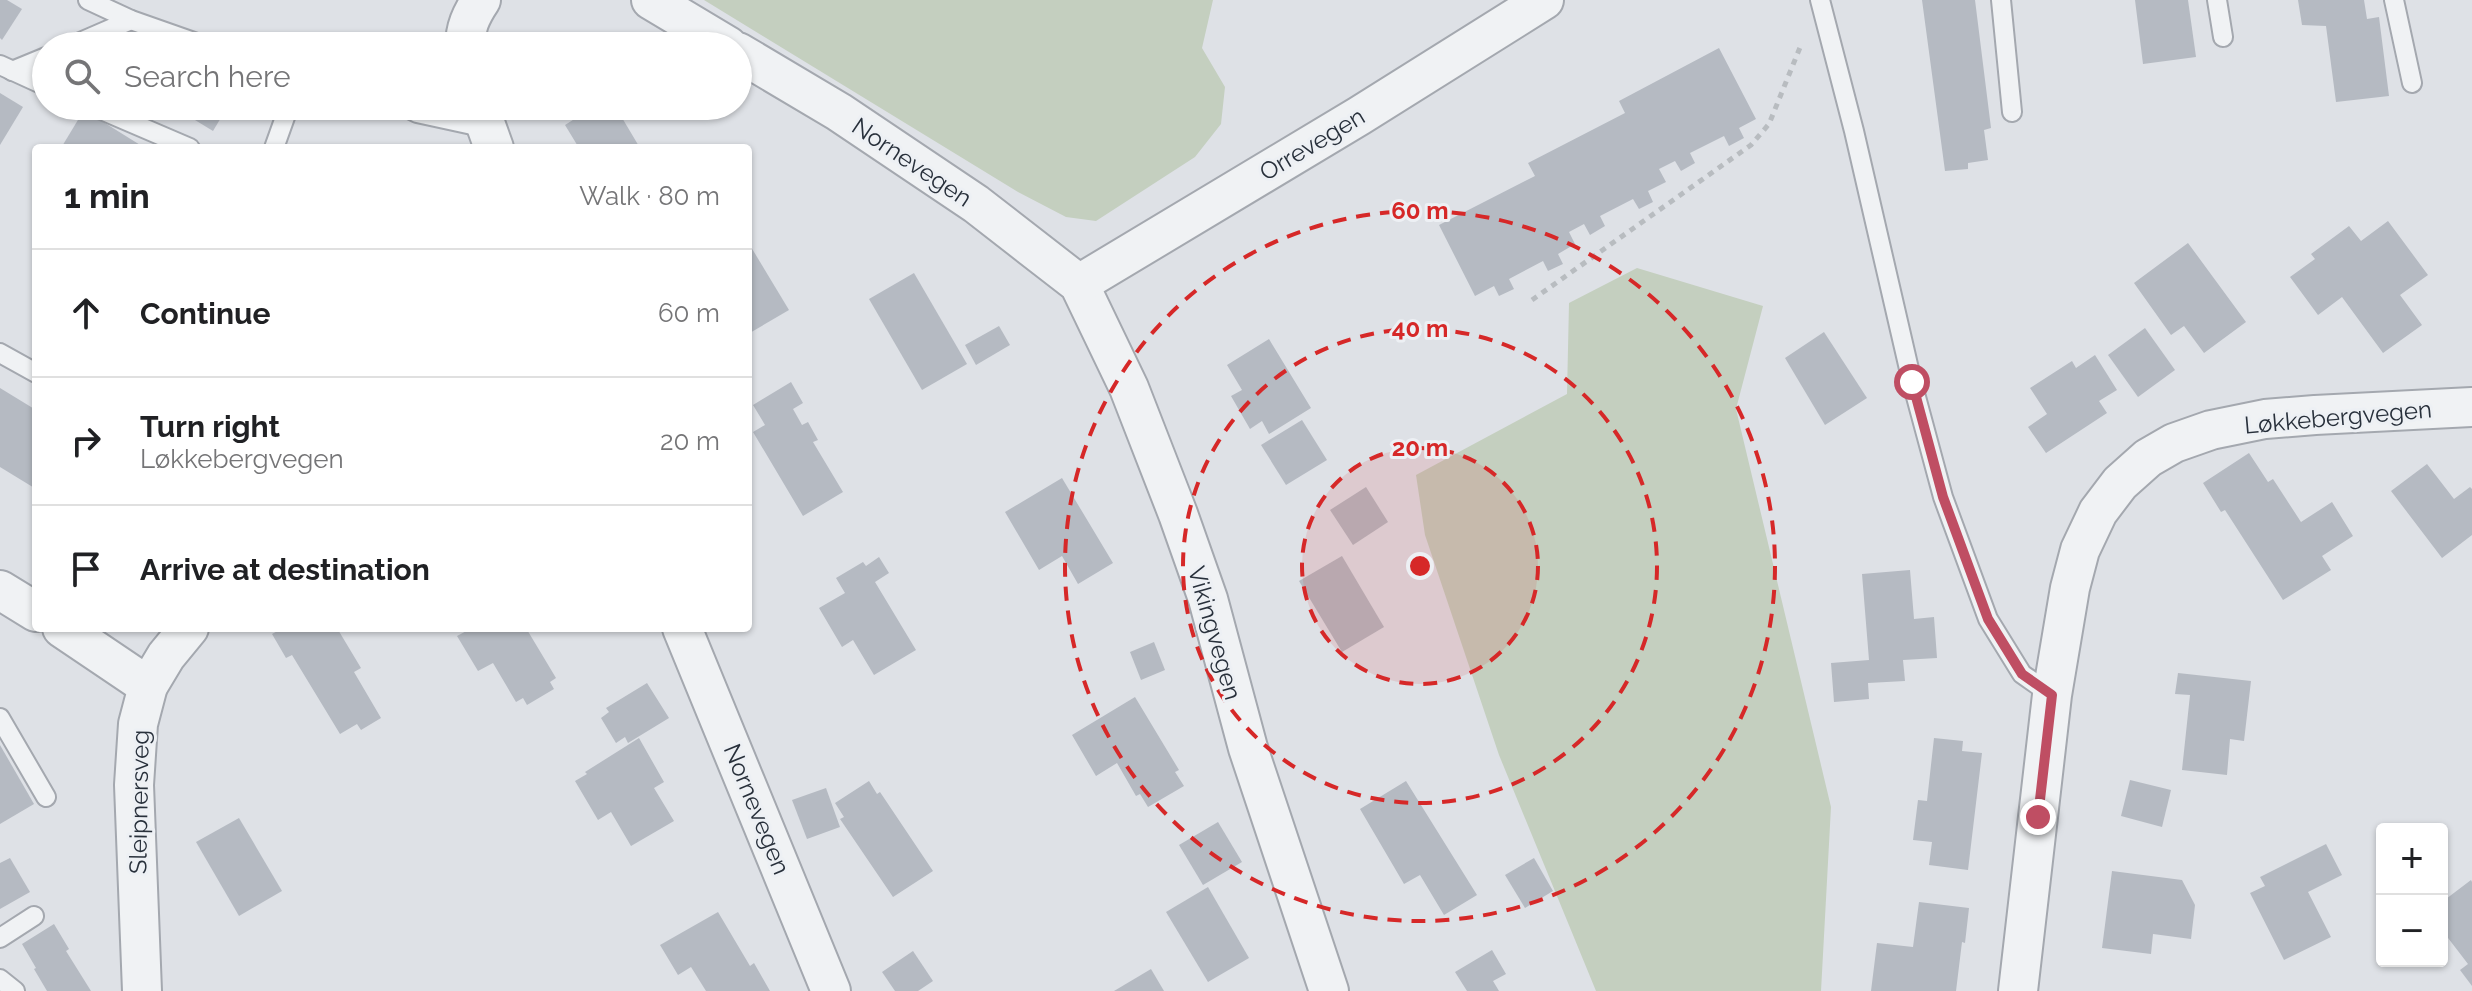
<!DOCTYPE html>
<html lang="en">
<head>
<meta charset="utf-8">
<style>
  :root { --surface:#fff; --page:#f2f2f2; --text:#202124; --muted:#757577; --line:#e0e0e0 }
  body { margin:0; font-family:Raleway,sans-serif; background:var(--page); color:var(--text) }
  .controls { position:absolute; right:24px; bottom:24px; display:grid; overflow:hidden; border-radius:8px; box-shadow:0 2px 6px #0004 }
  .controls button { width:72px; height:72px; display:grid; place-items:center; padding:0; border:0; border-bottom:2px solid var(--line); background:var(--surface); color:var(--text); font:40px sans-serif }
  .stop { position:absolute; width:24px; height:24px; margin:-18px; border:6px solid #bf4e63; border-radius:50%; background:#fff }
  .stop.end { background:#bf4e63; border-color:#fff; box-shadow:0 2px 8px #0008 }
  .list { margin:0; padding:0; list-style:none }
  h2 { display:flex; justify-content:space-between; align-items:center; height:104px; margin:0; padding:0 32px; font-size:34px }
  h2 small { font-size:26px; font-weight:400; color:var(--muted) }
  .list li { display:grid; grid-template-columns:52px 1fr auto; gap:24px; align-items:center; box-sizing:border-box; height:128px; padding:0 32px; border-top:2px solid var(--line) }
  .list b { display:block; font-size:30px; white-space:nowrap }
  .list p { margin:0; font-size:26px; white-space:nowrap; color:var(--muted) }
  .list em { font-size:26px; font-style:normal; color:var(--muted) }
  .icon { flex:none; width:44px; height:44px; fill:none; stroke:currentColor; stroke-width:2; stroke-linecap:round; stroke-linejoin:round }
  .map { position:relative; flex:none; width:2472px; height:991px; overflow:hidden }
  .search { position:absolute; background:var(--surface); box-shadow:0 2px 6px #0004; left:32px; top:32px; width:720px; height:88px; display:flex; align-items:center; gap:20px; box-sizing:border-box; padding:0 28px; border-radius:44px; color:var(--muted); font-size:30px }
  .panel { position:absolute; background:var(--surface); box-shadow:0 2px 6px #0004; left:32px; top:144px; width:720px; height:488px; border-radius:8px }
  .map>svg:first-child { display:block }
  .green { fill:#c4cfbf }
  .building { fill:#b5bac2 }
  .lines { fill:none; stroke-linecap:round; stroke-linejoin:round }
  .service-casing { stroke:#a4a8af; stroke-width:22 }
  .minor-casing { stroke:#a4a8af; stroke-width:42 }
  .path { stroke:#b8bcc0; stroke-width:5; stroke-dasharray:6 6; stroke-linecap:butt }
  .service { stroke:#f0f2f4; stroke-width:18 }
  .minor { stroke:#f0f2f4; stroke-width:38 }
  .route { stroke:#bf4e63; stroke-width:10 }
  .ring { fill:none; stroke:#d62828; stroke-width:4; stroke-dasharray:14 10 }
  .labels { text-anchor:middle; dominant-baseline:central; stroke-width:6; stroke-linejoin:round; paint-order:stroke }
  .street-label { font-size:24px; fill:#28303b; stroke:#edf0f4 }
  .centre { fill:#d62828; stroke:#edf0f4; stroke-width:4 }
  .ring-label { font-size:24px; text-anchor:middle; font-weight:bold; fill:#d62828; stroke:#edf0f4; stroke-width:6; stroke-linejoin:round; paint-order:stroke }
</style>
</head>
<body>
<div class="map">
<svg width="2472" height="991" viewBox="0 0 2472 991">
  <rect width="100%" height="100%" fill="#dee1e6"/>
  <g class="green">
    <path d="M704,0h509l-11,48 23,39 -4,37 -26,33 -99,64 -30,-4 -48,-25z"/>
    <path d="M1637,268l126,38 -27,103 95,398 -10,184h-225l-97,-236 -74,-220 -9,-60 151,-81 2,-91z"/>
  </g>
  <g class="building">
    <path d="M0,0h7l15,9 -20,31 -2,-2z"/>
    <path d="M1922,0h53l16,128 -7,2 4,30 -20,3v6l-23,2z"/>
    <path d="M2135,0h53l8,57 -53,7z"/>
    <path d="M2298,0h66l3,19 12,-2 10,79 -53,6 -10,-76 -24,-1z"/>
    <path d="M1719,48l37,71 -17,9 5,10 -15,8 -5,-10 -34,17 5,10 -14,8 -6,-10 -16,8 7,13 -18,9 5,11 -14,7 -6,-10 -33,17 5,10 -15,9 -6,-11 -15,8 6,12 -17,10 5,10 -15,7 -5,-10 -34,18 5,10 -15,7 -5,-10 -19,10 -36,-71 96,-49 -7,-13 97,-50 -6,-12z"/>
    <path d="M0,93l23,14 -23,38z"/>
    <path d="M172,106h56l-15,25z"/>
    <path d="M569,106h51l2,3 -4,2 22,37h-61l-14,-23 11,-7z"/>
    <path d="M84,110l61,38h-84z"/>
    <path d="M2388,221l40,54 -28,20 22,30 -39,28 -41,-56 -24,18 -28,-38 25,-18 -4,-5 38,-28 12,15z"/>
    <path d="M748,242l41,68 -41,24z"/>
    <path d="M2188,243l58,79 -42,31 -20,-27 -13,9 -37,-52z"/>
    <path d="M914,273l53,91 -45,26 -53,-91z"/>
    <path d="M999,326l11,19 -34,20 -11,-20z"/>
    <path d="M2145,328l30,42 -37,27 -30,-42z"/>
    <path d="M1824,332l43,66 -42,27 -40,-67z"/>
    <path d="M1269,339l42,69 -42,26 -7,-13 -12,8 -19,-33 11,-6 -15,-25z"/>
    <path d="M2095,355l22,35 -18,11 8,12 -61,40 -18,-26 19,-13 -17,-26 42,-27 4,7z"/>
    <path d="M791,382l12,21 -10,6 9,16 6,-3 10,18 -5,2 30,50 -40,24 -50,-84 12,-7 -12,-20z"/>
    <path d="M0,388l36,22v79l-36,-22z"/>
    <path d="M1302,420l25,40 -41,25 -25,-40z"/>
    <path d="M2249,453l19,29 5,-3 28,43 31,-20 21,34 -31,20 9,14 -48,30 -58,-90 -4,2 -18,-29z"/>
    <path d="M2427,464l27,35 16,-12 2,2v46l-30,23 -51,-67z"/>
    <path d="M1062,478l51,85 -35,21 -16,-28 -23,14 -34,-58z"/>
    <path d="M1366,487l22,35 -35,23 -23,-35z"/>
    <path d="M1342,556l42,71 -42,25 -43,-71z"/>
    <path d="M879,557l10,16 -14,9 41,68 -42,25 -21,-35 -11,7 -23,-39 26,-15 -9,-15 27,-16 3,4z"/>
    <path d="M1910,570l4,49 20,-2 3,41 -34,2 2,21 -37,2 1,16 -35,3 -3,-39 38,-3 -7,-86z"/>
    <path d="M283,628h54l24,40 -7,4 27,46 -20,12 -4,-6 -17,10 -48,-79 -6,3 -14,-24z"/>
    <path d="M472,628h54l30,50 -6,4 4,7 -27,16 -4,-7 -7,4 -23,-39 -15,8 -21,-35z"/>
    <path d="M1154,642l11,28 -24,10 -11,-28z"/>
    <path d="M2178,673l73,8 -7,60 -14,-2 -3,36 -45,-5 8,-75 -15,-1z"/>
    <path d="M647,683l22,35 -41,25 -3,-6 -9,6 -15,-25 8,-6 -3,-4z"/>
    <path d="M1135,697l44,73 -4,2 9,14 -36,21 -8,-13 -4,2 -19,-33 -21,13 -24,-41z"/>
    <path d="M639,738l25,44 -10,6 20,33 -43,25 -20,-34 -13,8 -23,-39 12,-7 -2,-2z"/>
    <path d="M1934,738l29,3 -1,10 20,2 -14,117 -39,-5 3,-23 -19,-2 5,-40 9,1z"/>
    <path d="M0,745l34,59 -34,20z"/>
    <path d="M2130,780l41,10 -9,37 -41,-11z"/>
    <path d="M869,781l8,13 3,-2 53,79 -40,26 -53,-78 4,-2 -9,-14z"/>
    <path d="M1406,781l71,114 -33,20 -24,-40 -16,9 -44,-75z"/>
    <path d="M826,788l14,39 -33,12 -15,-39z"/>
    <path d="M239,818l43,73 -43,25 -43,-74z"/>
    <path d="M1218,822l24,40 -39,23 -24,-40z"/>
    <path d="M2326,844l16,31 -34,17 23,45 -47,23 -34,-67 15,-7 -5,-9z"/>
    <path d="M10,858l20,34 -30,17v-46z"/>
    <path d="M1534,858l19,33 -28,17 -20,-33z"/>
    <path d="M2112,871l70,9 13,25 -4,34 -38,-5 -2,20 -49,-6z"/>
    <path d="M2471,880l1,2v104l-12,-16 8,-6 -23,-30 -3,2v-34z"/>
    <path d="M1208,887l41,71 -41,24 -42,-70z"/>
    <path d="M1919,902l50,6 -4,35 -3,-1 -6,49h-85l6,-48 36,4z"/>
    <path d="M718,912l32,54 4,-3 16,28h-64l-15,-24 -13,8 -18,-30z"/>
    <path d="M54,924l15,25 -3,2 25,40h-44l-13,-22 2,-1 -14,-24z"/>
    <path d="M1492,950l14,24 -13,7 6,10h-32l-12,-19z"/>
    <path d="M913,951l20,30 -15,10h-23l-13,-19z"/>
    <path d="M1151,969l13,22h-50z"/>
  </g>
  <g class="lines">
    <defs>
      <g id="service">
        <path d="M88,0l43,20 74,26"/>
        <path d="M1820,0l34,131 58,251 31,115 45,122 34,55 30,21"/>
        <path d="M2001,0l11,112"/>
        <path d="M2217,0l6,37"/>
        <path d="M2394,0l18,83"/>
        <path d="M71,46l60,-26"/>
        <path d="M0,65l46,21"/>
        <path d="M12,71l34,-14"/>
        <path d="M92,106l98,42"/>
        <path d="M403,106l14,7 69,15"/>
        <path d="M274,148l15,-42"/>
        <path d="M0,353l36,20"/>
        <path d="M0,718l46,79"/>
        <path d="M0,938l34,-22"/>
        <path d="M0,979l15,12"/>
      </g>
      <g id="minor">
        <path d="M651,0l77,46"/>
        <path d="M465,46c0,-18 6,-31 16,-46"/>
        <path d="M738,52l101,60 137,92 103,80 50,104 49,126 30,85 40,149 81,243"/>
        <path d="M479,106l15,42"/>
        <path d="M1079,284l280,-168 185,-116"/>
        <path d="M0,590l36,22"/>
        <path d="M62,628l86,58"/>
        <path d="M682,628l149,363"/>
        <path d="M142,991l-8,-206 4,-61 10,-38 18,-30 23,-28"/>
        <path d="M2018,991l34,-296 18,-107 10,-38 18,-38 22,-29 28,-25 26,-15 37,-13 54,-11 50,-4 157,-8"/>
      </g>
    </defs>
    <use href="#service" class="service-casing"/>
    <use href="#minor" class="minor-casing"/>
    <path class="path" d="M1532,300l219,-155 18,-21 32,-79"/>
    <use href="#service" class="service"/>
    <use href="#minor" class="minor"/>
  </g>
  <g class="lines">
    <path class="route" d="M1912,382l31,115 45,122 34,55 30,21 -14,122"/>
  </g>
  <circle cx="1420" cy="566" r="118" fill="#d62828" fill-opacity=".12"/>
  <g class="ring">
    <circle cx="1420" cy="566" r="118"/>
    <circle cx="1420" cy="566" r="237"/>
    <circle cx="1420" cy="566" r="355"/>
  </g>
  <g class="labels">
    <g class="street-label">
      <text transform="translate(1312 144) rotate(-31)">Orrevegen</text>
      <text transform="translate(912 162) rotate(34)">Nornevegen</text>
      <text transform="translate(2338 417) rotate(-5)">Løkkebergvegen</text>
      <text transform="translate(1215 633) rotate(74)">Vikingvegen</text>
      <text transform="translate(139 802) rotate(-89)">Sleipnersveg</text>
      <text transform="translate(757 809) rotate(68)">Nornevegen</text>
    </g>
  </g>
  <circle cx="1420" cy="566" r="12" class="centre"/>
  <g class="ring-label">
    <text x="1420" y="219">60 m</text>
    <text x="1420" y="337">40 m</text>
    <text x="1420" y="456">20 m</text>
  </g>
</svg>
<div class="controls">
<button>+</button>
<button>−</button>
</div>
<div class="stop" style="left:1912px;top:382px"></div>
<div class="stop end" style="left:2038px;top:817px"></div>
<div class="search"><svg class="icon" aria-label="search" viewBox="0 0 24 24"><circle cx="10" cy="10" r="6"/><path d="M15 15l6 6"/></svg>Search here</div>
<section class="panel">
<h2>1 min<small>Walk · 80 m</small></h2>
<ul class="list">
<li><svg class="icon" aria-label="ahead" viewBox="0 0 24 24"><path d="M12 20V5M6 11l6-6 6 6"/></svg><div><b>Continue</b></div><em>60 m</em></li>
<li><svg class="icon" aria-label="right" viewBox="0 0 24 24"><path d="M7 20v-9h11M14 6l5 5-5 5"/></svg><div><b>Turn right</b><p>Løkkebergvegen</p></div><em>20 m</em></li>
<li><svg class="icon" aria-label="arrive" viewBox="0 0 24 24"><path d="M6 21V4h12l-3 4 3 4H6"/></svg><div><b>Arrive at destination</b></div></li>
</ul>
</section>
</div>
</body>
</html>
